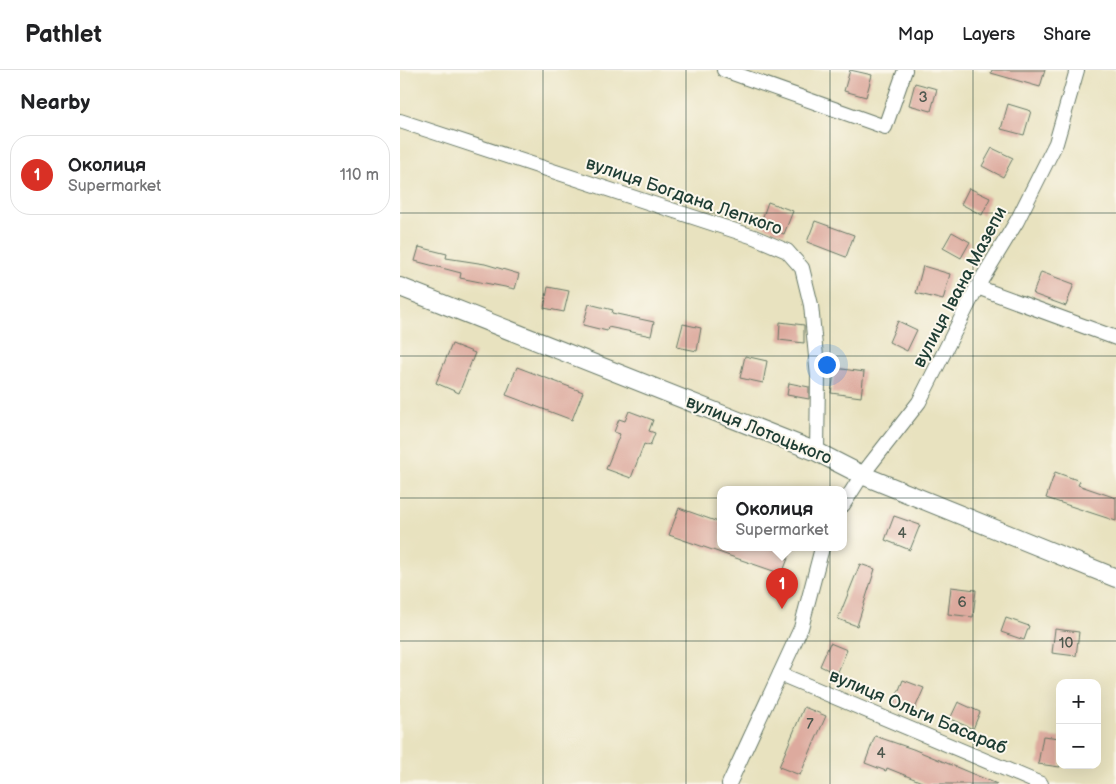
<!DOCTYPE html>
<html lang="en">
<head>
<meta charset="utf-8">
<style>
  :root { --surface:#fff; --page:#f6f6f6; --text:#202124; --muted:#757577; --line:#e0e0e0; --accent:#d93025 }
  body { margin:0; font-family:"Balsamiq Sans",sans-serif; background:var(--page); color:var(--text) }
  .controls { position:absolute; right:15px; bottom:15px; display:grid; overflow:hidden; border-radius:10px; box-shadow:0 5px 20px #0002 }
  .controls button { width:45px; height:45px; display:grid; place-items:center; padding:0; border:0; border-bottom:1px solid var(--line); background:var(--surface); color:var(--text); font:25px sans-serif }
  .you { position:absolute; left:426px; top:294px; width:18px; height:18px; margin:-12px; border:4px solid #fff; border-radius:50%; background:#1a73e8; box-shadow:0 0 0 8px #1a73e833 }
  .badge { display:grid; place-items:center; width:32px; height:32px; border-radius:50%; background:var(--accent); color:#fff; font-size:16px; font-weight:700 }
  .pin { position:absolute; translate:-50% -41px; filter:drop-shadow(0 1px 2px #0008) }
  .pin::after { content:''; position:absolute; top:26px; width:18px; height:15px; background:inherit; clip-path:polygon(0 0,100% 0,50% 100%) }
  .popup { position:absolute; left:317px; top:416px; width:130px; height:65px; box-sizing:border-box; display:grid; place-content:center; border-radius:10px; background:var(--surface); filter:drop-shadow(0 1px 4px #0005); font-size:16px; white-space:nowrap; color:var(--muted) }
  .popup b { font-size:19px; color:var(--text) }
  .popup::after { content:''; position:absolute; left:50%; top:100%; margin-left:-10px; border:10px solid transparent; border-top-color:var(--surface) }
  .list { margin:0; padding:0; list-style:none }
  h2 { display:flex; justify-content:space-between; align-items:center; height:65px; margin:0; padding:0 20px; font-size:21px }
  h2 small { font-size:16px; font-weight:400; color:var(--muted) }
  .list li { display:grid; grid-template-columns:32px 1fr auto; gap:15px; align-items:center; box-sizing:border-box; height:80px; margin:0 10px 10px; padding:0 10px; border:1px solid var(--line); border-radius:20px }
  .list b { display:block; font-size:19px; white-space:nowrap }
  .list p { margin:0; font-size:16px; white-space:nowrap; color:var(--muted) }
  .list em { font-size:16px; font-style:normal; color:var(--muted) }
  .map { position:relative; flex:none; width:716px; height:714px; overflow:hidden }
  header { display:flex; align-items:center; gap:30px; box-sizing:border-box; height:70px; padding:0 25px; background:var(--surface); border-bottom:1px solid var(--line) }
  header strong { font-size:24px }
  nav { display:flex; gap:28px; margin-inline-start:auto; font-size:18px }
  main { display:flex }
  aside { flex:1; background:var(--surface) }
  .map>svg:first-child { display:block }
  .building { fill:#ddaa9e }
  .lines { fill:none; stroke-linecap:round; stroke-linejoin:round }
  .minor-casing { stroke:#657765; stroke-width:16 }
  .tertiary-casing { stroke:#657765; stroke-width:20 }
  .minor { stroke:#fff; stroke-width:14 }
  .tertiary { stroke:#fff; stroke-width:18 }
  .grid { fill:none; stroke:#1f3d34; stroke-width:1; stroke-opacity:0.55 }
  .labels { text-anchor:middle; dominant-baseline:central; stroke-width:4; stroke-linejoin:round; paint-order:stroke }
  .number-label { font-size:15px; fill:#4e584e }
  .street-label { font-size:18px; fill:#1f3d34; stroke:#fbf7ec }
</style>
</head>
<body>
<header>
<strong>Pathlet</strong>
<nav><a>Map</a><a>Layers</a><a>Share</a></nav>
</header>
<main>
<aside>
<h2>Nearby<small></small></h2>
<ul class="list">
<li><span class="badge">1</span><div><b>Околиця</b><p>Supermarket</p></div><em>110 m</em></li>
</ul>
</aside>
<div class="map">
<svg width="716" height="714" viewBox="0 0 716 714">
  <rect width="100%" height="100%" fill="#fbf7ec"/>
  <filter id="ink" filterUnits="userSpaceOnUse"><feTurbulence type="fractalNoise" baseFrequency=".02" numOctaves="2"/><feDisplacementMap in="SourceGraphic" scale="10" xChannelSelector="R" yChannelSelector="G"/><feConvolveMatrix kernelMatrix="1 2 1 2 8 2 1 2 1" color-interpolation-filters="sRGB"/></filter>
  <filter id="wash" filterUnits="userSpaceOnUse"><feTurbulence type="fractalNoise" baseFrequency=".0096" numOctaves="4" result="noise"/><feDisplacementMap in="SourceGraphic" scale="20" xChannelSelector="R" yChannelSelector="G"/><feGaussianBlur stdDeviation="1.12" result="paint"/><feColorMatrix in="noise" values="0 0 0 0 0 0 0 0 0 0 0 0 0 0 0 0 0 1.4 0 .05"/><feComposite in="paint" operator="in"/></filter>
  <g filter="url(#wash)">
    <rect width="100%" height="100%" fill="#e8e2bf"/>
    <g id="blocks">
      <g class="building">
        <path d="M450,0l22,5 -6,22 -22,-6z"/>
        <path d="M592,0h53l-5,17 -49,-14z"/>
        <path d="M515,13l22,6 -6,22 -22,-6z"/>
        <path d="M608,34l23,7 -7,24 -23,-6z"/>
        <path d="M592,78l21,10 -10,19 -21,-11z"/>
        <path d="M569,118l21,10 -8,17 -21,-11z"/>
        <path d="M368,132l25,9 -9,23 -24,-9z"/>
        <path d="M415,151l39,14 -8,22 -39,-15z"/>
        <path d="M552,162l18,10 -9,16 -18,-10z"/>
        <path d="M19,177l28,7 -1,4 39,6 34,10 -4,15 -55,-11 1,-5 -46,-12z"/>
        <path d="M523,196l27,8 -7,26 -27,-7z"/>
        <path d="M641,202l33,12 -8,22 -33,-12z"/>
        <path d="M148,217l21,4 -5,21 -20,-4z"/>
        <path d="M189,234l24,6 -1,3 42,9 -3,14 -43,-9 -1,4 -24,-6z"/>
        <path d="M498,251l19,9 -10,21 -18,-9z"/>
        <path d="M380,252l24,3v18l-25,-3z"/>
        <path d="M283,254l18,4 -4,23 -20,-4z"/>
        <path d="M52,274l23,9 -16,40 -23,-10z"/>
        <path d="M345,286l22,5 -4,22 -23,-5z"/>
        <path d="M117,297l66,25 -11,28 -66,-25z"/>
        <path d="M435,298l29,4 -3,25 -30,-4z"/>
        <path d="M389,313l20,4v12l-22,-4z"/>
        <path d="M229,341l24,9 -4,11 6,2 -5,13 -6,-2 -13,34 -25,-9 14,-35 -6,-2 5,-13 6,2z"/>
        <path d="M655,402l25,9 -2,4 38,13v23l-70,-23z"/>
        <path d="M279,438l42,15v25h71l-10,26 -113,-39z"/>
        <path d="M494,446l26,9 -10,25 -25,-10z"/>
        <path d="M460,494l15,5 -18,57 -19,-7z"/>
        <path d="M551,517l25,3 -3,27 -25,-3z"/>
        <path d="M606,548l23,8 -5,14 -23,-8z"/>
        <path d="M655,559l24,3 -3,24 -24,-3z"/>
        <path d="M430,573l17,7 -10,24 -17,-8z"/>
        <path d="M503,610l21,8 -11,25 -20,-8z"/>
        <path d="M558,632l22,10 -7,17 -23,-10z"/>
        <path d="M404,637l22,9 -26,59 -21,-8z"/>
        <path d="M475,666l38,13 84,35h-70l-40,-16 -1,3 -21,-8z"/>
        <path d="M643,666l17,2v29l-22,-3z"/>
      </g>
    </g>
  </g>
  <g filter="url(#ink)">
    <use href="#blocks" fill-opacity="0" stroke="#657765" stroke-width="1"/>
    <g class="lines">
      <defs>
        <g id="minor">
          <path d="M324,0l161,57 20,-57"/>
          <path d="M0,51l354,116 33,14 15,17 9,37 7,72 -1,75"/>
          <path d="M577,217l139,51"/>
          <path d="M443,435l19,-30 57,-73 58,-115 40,-66 39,-78 21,-73"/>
          <path d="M380,604l261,110"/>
          <path d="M329,714l72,-156 21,-80"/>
        </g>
        <path id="tertiary" d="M0,217l417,165 45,23 254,103"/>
      </defs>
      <use href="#minor" class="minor-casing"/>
      <use href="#tertiary" class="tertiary-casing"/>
      <use href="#minor" class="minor"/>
      <use href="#tertiary" class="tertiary"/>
    </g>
  </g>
  <path class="grid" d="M143,0v714M286,0v714M430,0v714M573,0v714M0,143h716M0,286h716M0,428h716M0,571h716"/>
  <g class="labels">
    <g class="number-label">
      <text x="523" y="27">3</text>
      <text x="502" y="463">4</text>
      <text x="562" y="532">6</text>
      <text x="666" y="573">10</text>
      <text x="410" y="654">7</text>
      <text x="481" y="683">4</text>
    </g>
    <g class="street-label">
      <text transform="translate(284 126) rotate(19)">вулиця Богдана Лепкого</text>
      <text transform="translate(560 217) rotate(-62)">вулиця Івана Мазепи</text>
      <text transform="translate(359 360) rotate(22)">вулиця Лотоцького</text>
      <text transform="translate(518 642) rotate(23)">вулиця Ольги Басараб</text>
    </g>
  </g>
</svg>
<div class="controls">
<button>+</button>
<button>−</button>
</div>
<div class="you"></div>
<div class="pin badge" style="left:382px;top:539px">1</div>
<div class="popup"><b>Околиця</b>Supermarket</div>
</div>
</main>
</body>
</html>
